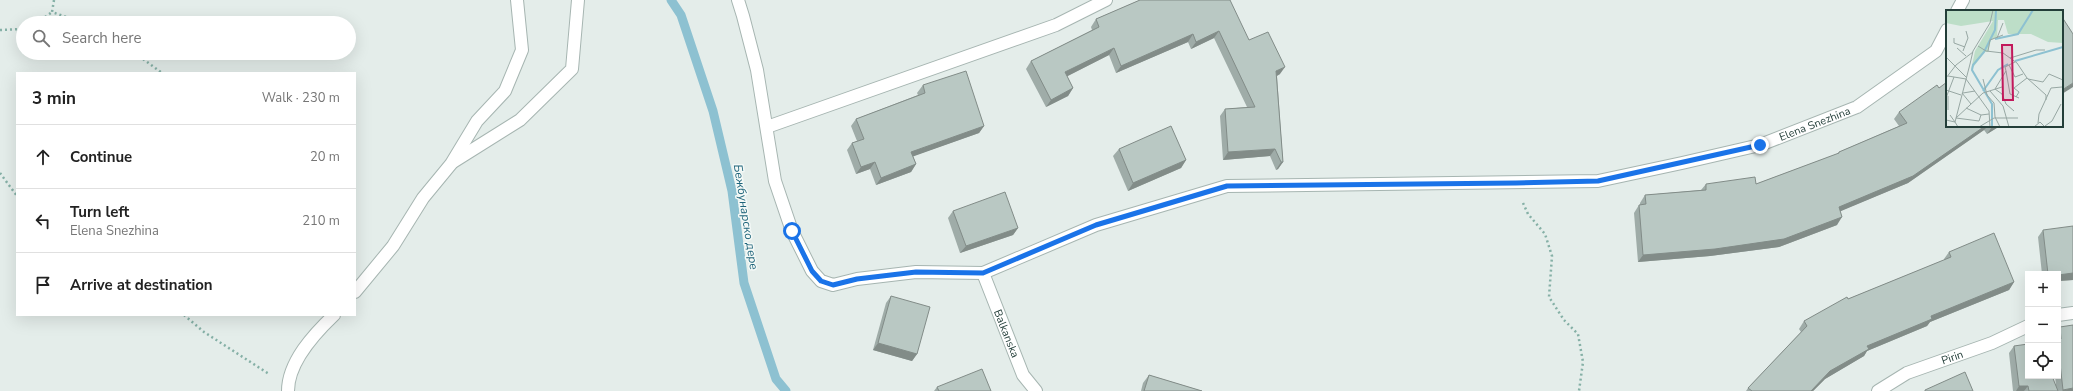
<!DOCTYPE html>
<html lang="en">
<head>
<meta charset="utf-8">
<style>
  :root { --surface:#fff; --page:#f2f2f2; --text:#222; --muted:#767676; --line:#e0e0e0 }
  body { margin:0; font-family:"Nunito Sans",sans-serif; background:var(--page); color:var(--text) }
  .controls { position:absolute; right:12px; bottom:12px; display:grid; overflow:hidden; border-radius:0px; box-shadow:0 4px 16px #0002 }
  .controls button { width:36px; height:36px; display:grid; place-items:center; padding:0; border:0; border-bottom:1px solid var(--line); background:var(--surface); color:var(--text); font:20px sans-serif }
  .stop { position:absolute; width:12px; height:12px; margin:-9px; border:3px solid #1a73e8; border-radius:50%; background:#fff }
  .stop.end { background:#1a73e8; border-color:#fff; box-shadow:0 1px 4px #0008 }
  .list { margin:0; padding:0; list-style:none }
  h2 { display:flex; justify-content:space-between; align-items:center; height:52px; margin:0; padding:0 16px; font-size:17px }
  h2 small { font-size:13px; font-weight:400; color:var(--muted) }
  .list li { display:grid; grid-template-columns:26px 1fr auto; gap:12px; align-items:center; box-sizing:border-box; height:64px; padding:0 16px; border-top:1px solid var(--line) }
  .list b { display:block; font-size:15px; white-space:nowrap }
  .list p { margin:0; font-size:13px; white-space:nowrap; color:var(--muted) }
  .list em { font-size:13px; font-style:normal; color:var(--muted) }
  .icon { flex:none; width:22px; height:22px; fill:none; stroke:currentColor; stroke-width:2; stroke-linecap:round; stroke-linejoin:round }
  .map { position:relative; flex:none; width:2073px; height:391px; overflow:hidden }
  .search { position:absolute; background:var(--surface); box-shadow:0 4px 16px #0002; left:16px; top:16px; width:340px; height:44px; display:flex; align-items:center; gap:10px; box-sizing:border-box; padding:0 14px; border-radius:22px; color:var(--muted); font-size:15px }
  .panel { position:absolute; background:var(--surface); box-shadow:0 4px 16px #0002; left:16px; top:72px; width:340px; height:244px; border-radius:0px }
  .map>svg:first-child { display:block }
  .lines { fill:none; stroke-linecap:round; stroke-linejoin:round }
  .stream { stroke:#8dc1d1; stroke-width:9 }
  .street-casing { stroke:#a6b5b1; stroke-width:14 }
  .path { stroke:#85b0a6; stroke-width:2.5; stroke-dasharray:2 3; stroke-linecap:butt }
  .street { stroke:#fff; stroke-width:12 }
  .wall { fill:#9faca8 }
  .shaded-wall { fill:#828c88 }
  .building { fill:#b9c8c3; stroke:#828c88 }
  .route { stroke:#1a73e8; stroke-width:5 }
  .labels { text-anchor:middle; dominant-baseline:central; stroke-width:3; stroke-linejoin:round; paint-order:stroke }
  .street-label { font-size:11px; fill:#233e39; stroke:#f4f9f7 }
  .water-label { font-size:12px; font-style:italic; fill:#1e647a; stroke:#f4f9f7 }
  .inset-river { fill:none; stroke:#8dc1d1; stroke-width:2 }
  .inset-road { fill:none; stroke:#97a7a3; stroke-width:1 }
  .view { fill:#c2185b; fill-opacity:0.15; stroke:#c2185b; stroke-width:2 }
  .inset-edge { fill:none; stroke:#233e39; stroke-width:2 }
</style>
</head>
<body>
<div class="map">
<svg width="2073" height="391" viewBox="0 0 2073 391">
  <rect width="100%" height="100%" fill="#e4edea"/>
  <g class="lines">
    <path class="stream" d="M671,0l10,15 32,96 19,80 12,92 32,96 10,12"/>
    <defs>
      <g id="street">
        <path id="s1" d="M738,0l5,16 14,54 18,111 17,50 20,40 9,10 12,4 24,-6 59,-7 67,1 113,-48 131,-39 371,-5 84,-18 78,-18 97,-38 79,-56 11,-21"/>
        <path d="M1957,11l6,-11"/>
        <path d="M767,127l289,-102 50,-25"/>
        <path d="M453,162l67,-42 52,-51 6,-69"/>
        <path id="s2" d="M983,273l40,102 13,16"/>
        <path d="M355,292l38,-46 30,-48 28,-34 26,-43 28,-30 17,-41 -5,-50"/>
        <path d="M2058,315l15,-2"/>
        <path d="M288,391c0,-29 26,-57 46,-76"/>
        <path id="s3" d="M1878,391l29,-18 85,-30 36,-17"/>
      </g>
    </defs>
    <use href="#street" class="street-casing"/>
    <g class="path">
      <path d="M54,0l-2,12 31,11"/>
      <path d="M37,23l15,-11"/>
      <path d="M0,30l23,-1"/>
      <path d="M135,53l27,20"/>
      <path d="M0,173l17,23"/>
      <path d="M1523,203l5,11 17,20 7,22 -3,41 15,23 14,14 5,28 -4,29"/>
      <path d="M184,315l20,17 65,42"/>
    </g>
    <use href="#street" class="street"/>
  </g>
  <g class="wall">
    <path d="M1140,0l109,40 31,34 -3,2 6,86 -5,7 -2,1 -6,-14 -47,4 -3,-44 5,-7 22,-2 -33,-69 -23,11 -3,-7 -72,31 -7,-18 -42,21 6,12 -5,8 -22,11 -20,-38 5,-8 61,-31 -1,-3 5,-8z"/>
    <path d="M923,85l61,41 -5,7 -66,23 3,8 -5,8 -35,13 -6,-16 -14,5 -9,-24 5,-7 5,-2 -6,-15 5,-7 62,-24 -1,-2z"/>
    <path d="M1899,112l48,14h53l-13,8 -3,-4 -76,53 -68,28 -3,14 -58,22 -69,9 -72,6 -4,-49 5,-8h1v-2l5,-8 56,-5 5,-6h50l81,-30 2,-2 60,-26 -5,-7z"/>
    <path d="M1119,149l67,11 -5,8 -53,23 -15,-35z"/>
    <path d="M953,211l65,17 -5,7 -53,18 -12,-35z"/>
    <path d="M2043,230l30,50 -15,1v-7h-16l-4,-37z"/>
    <path d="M1949,252l65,30 -5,8 -79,32 -3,4 -60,25 -3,5 -39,23 -12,12h-67l2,-3 53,-56 -2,-3 5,-8 44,-22 96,-39v-1z"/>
    <path d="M891,296l26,58 -5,7 -39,-11 13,-47z"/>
    <path d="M2060,327l13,64h-60l-4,-38 5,-7 42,39 -1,-9h3v-47z"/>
    <path d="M1149,375l53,16h-61l2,-8z"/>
    <path d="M937,387l54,4h-57z"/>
  </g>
  <g class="shaded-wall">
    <path d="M1219,31l-5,7 -23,11 5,-7z"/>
    <path d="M1193,34l-5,8 -72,31 5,-7z"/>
    <path d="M1114,48l-5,7 -49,25 5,-8z"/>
    <path d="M1285,67l-5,7 -9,5 5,-8z"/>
    <path d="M2073,83v4l-11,7v-4z"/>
    <path d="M1073,88l-5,8 -22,11 5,-7z"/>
    <path d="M984,126l-5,7 -73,26 5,-7z"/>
    <path d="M1985,126h3l-4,4 -76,53 -74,31 5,-7z"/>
    <path d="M1994,126h6l-13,8 5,-7z"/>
    <path d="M1275,149l-5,7 -47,4 5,-8z"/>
    <path d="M1186,160l-5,8 -53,23 5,-8z"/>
    <path d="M875,162l-5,7 -14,5 5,-7z"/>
    <path d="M1281,162h2l-5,7 -2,1z"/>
    <path d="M916,164l-5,8 -35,13 5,-7z"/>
    <path d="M1842,217l-5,8 -58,22 -69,9 -72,6 5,-7z"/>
    <path d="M1018,228l-5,7 -53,18 6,-7z"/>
    <path d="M2073,272v8l-15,1v-6z"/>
    <path d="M2014,282l-5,8 -79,32 -3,4 -60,25 -3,5 -39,23 -12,12h-2l19,-20 37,-25 64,-30z"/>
    <path d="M878,343l39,11 -5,7 -39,-11z"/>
    <path d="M2019,386h9l-4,5h-8z"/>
    <path d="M2073,388v3h-11l1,-1z"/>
  </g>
  <g class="building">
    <path d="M1140,0h90l19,40 19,-8 17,35 -9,4 7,91h-2l-6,-13 -47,3 -3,-43 30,-2 -36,-76 -23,11 -3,-8 -72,32 -7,-18 -49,24 8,16 -22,12 -20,-39 68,-34 -3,-8z"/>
    <path d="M2062,17l11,17v49l-11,7z"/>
    <path d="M966,71l18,55 -73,26 5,12 -35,14 -6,-16 -14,5 -9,-24 12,-4 -8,-20 69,-26 -2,-8z"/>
    <path d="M1947,82v44h38l-72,50 -74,31 3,10 -58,22 -69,10 -72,6 -4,-50 7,-1 -1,-9 61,-5v-6l49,-7 1,7 83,-31v-1l68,-29 -8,-11 38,-27 2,3z"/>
    <path d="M1171,126l15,34 -53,23 -14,-34z"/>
    <path d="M1005,192l13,36 -52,18 -13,-35z"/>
    <path d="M2073,226v47l-15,2v-1h-10l-5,-44z"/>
    <path d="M1994,233l20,49 -83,34 1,3 -65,27 2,3 -39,22 -19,20h-59l-4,-3 59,-62 -3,-5 43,-24 1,2 103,-42 -2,-5z"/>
    <path d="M891,296l39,11 -13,47 -39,-11z"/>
    <path d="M2073,325v63l-10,2 -5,-44v-7h3l-1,-12z"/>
    <path d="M2028,344v32h24l6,15h-29l-1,-5h-9l-5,-40z"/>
    <path d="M982,369l9,22h-52l-2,-4z"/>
    <path d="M1965,372l8,19h-48v-1z"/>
    <path d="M1149,375l53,16h-58z"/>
  </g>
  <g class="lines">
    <path class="route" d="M792,231l20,40 9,10 12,4 24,-6 59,-7 67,1 113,-48 131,-39 289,-3 82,-2 162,-36"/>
  </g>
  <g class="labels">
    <g class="street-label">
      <text stroke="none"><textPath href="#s1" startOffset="1315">Elena Snezhina</textPath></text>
      <text stroke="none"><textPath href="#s2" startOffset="65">Balkanska</textPath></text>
      <text stroke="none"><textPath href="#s3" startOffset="82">Pirin</textPath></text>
    </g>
    <g class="water-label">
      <text transform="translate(746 217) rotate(81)">Бежбунарско дере</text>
    </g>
  </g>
  <g transform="translate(1946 10)">
    <rect width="117" height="117" fill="#e4edea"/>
    <path d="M0,0h117v33l-15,-1 -17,-8h-23l-4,-14h-6l-1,17 -6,3 -3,12h-3l-14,18 4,-19 18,-30 -32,5 -15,-3z" fill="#bddec8"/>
    <path class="inset-river" d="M49,29l23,-5 15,-24M69,51l48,-14M37,81l15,-21 10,-6M46,117v-23l-20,-34 1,-5 11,-13 11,-22 1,-20"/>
    <path class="inset-road" d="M8,28v5l11,4M51,28l6,-15M32,36l8,5 17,2 14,10 10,15 19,17v5M11,38l9,8M17,41l5,-13 -2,-7M42,41l2,-11 13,-5M0,47l20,20M64,48l26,-8h9M69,52l-10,5 1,4 4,23 9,4M63,55l6,12 8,-3M60,61l-11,18 7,5 4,10 8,7M2,66l18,3M0,68l10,-13 17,-13M20,69l23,32 1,16M37,69l4,16 7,8 1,14 5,10M82,69l15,3 6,-8 14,6M0,80l15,5M44,81l13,15 6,21M16,83l9,11M17,83l12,-2M2,86v14M70,87l3,-5 -5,-4 13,-10M0,88l8,-21M20,98l15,7M43,104l-8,1 -2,6 -23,-3 27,-25 19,-6M0,110l9,2 -5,-7M92,113l1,-9 12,-26 11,-1M99,116l7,-5 9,-17M12,117l-3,-5 15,-58 3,-13 17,-28 3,-13M33,117l15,-9h24M88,117l6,-5 5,5"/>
    <path class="view" d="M56,35h10l1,55h-10z"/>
    <rect width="117" height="117" class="inset-edge"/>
  </g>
</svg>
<div class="controls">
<button>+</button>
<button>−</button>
<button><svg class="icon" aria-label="locate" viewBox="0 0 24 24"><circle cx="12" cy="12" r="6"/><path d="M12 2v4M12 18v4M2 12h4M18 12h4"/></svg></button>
</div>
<div class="stop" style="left:792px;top:231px"></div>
<div class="stop end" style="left:1760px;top:145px"></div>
<div class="search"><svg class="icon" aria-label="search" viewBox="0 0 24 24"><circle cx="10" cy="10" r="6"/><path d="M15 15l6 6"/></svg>Search here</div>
<section class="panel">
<h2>3 min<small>Walk · 230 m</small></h2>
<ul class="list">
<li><svg class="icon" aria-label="ahead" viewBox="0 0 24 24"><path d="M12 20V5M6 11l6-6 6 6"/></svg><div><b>Continue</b></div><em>20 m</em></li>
<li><svg class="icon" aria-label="left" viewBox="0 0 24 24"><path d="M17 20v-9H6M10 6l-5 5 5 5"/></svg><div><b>Turn left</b><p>Elena Snezhina</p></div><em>210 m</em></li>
<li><svg class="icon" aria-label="arrive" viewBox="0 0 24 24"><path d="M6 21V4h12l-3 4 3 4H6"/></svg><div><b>Arrive at destination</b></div></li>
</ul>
</section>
</div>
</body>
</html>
